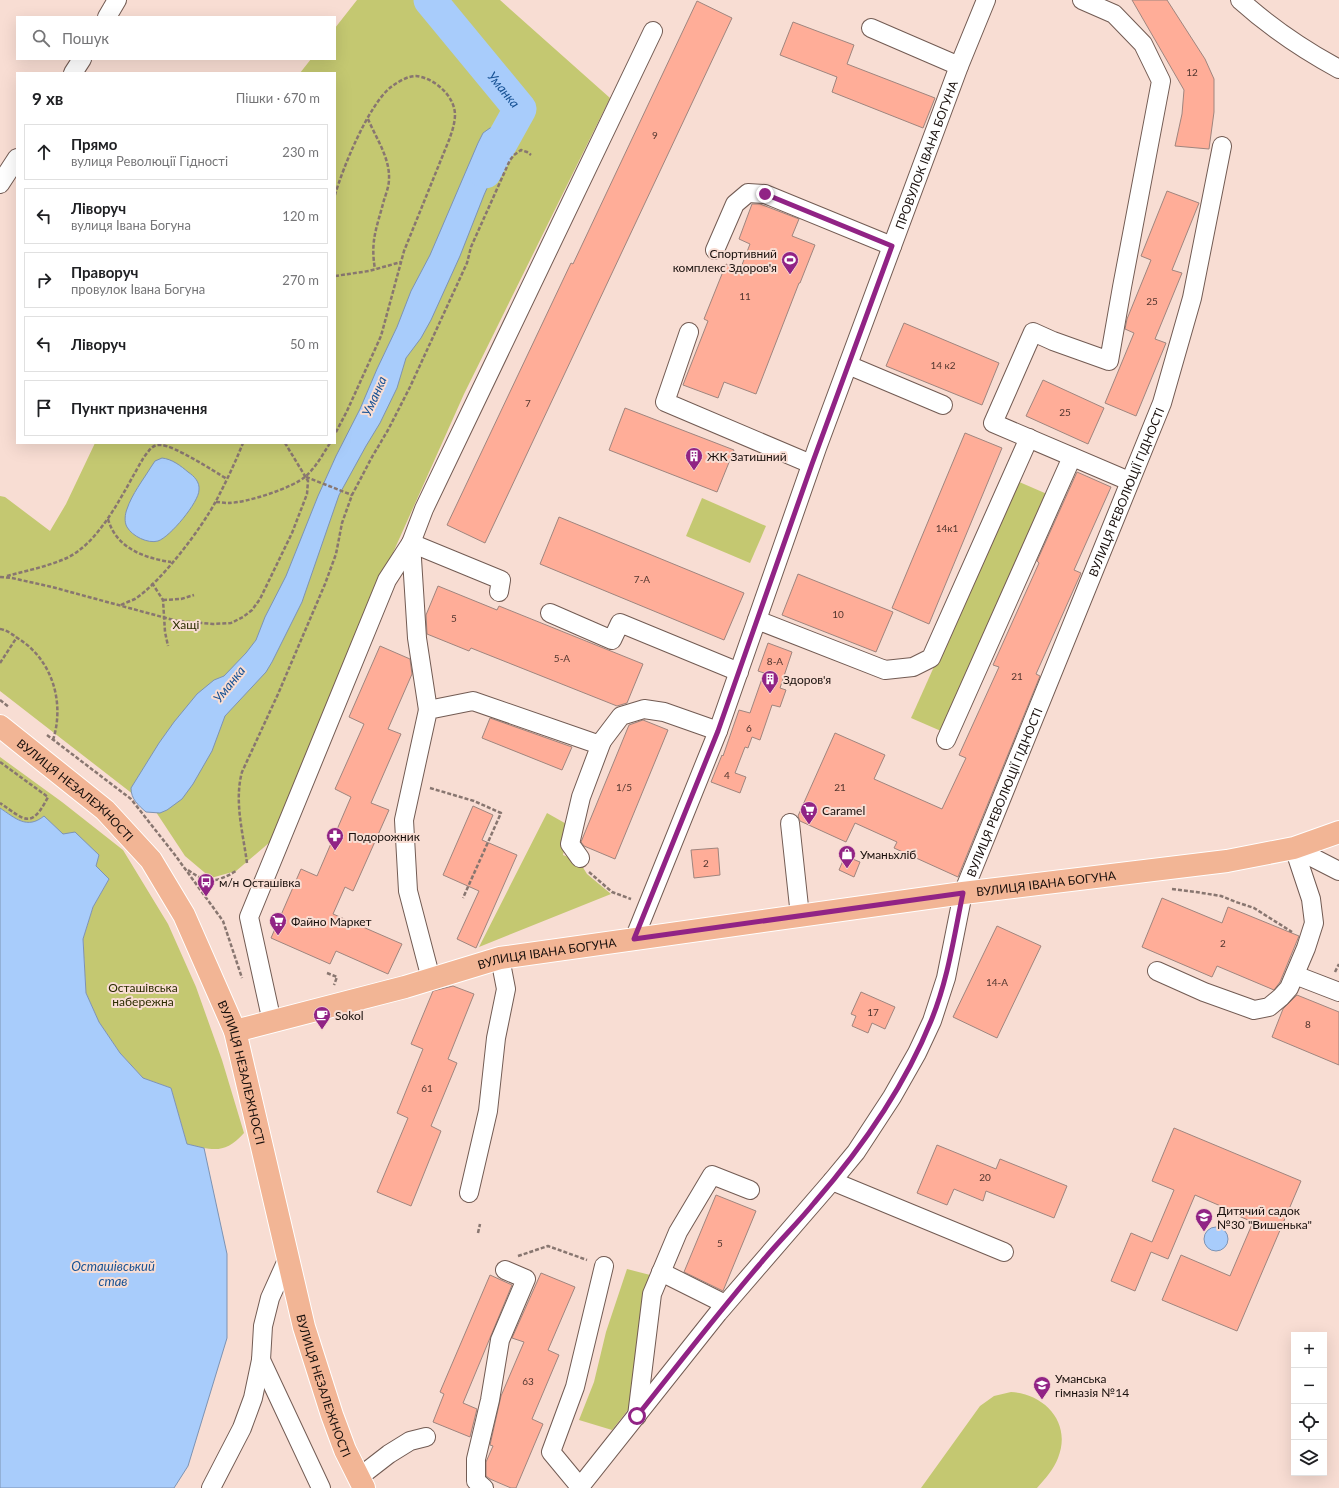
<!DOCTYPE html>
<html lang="uk">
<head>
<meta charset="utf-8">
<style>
  :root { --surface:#fff; --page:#f6f6f6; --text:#202124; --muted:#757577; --line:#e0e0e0 }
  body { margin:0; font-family:Lato,sans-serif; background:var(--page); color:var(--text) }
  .controls { position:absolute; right:12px; bottom:12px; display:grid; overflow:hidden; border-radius:0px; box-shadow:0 4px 16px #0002 }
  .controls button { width:36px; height:36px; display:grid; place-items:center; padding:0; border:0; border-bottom:1px solid var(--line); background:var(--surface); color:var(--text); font:20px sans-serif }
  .stop { position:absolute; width:12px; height:12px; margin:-9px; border:3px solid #912385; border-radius:50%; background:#fff }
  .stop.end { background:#912385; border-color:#fff; box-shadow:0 1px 4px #0008 }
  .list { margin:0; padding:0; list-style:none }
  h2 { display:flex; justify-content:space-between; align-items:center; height:52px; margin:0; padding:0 16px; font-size:17px }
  h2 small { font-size:13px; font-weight:400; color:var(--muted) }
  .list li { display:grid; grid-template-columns:26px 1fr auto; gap:12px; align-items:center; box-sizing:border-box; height:56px; margin:0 8px 8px; padding:0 8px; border:1px solid var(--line); border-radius:0px }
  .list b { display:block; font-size:15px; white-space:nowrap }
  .list p { margin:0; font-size:13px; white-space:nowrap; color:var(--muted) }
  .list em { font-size:13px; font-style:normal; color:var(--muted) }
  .icon { flex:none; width:22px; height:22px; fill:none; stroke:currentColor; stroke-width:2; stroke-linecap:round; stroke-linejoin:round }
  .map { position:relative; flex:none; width:1339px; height:1488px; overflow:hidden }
  .search { position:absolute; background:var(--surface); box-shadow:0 4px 16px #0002; left:16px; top:16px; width:320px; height:44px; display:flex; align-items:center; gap:10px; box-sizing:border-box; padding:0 14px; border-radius:0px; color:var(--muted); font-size:15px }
  .panel { position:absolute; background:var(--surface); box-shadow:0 4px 16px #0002; left:16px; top:72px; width:320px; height:372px; border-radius:0px }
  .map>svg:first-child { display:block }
  .green { fill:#c4c871 }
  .water { fill:#a8ccfb; stroke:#7d93b3 }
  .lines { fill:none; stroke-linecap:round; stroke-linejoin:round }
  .river { stroke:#a8ccfb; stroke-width:33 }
  .building { fill:#ffad98; stroke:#9f857e }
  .minor-casing { stroke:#725b53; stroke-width:20 }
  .major-casing { stroke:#fff; stroke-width:24 }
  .path { stroke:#887670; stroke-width:2.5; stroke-dasharray:4 2; stroke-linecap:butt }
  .minor { stroke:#fff; stroke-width:18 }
  .major { stroke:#f2b595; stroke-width:22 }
  .route { stroke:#912385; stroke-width:5 }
  .labels { text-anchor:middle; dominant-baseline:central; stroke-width:4; stroke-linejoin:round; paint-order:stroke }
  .number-label { font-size:10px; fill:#52362f }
  .street-label { font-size:12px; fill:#180f0c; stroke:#f8ddd3 }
  .poi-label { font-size:12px; fill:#180f0c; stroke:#f8ddd3; text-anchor:start }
  .park-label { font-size:12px; fill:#2b2c00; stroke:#f8ddd3 }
  .water-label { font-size:13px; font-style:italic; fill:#165194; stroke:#f8ddd3 }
</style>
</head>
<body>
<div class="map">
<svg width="1339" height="1488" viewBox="0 0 1339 1488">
  <rect width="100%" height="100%" fill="#f8ddd3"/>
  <g class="green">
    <path d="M357,0h143l110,98 -146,296 -76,170 -111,272 -41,35 -25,7 -26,-22 -29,-44 -156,-121v-195l5,1 45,34 16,-27 29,-61h240v-370h-35l11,-14h24v-31z"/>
    <path d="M1017,481l30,13 -106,237 -30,-13z"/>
    <path d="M702,498l64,28 -16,37 -64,-27z"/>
    <path d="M0,757l62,45 61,48 45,74 28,63 26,73 22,73c-20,22 -31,17 -57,11l-16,-56 -28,-10 -23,-25 -21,-31 -13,-29 -3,-54 10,-32 16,-28 -65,-63c-17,14 -29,2 -44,-8z"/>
    <path d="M547,813l23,13 -7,29 16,6 8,13 24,20 -132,53z"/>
    <path d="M627,1269l27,7 -19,125 -23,29 -33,-10 15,-38 12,-50z"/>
    <path d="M1011,1392c34,2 61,31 47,66 -4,11 -13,21 -21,30h-116l59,-82 14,-10z"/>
  </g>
  <g class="water">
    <path d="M490,128l12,2 9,4 -27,61 -24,61 -29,64 -10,18 -15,20 -9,30 -17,35 -14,23 -27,49 -37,107 -30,60 -6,10 -41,44 -13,35 -19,33 -11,15 -15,11 -7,3 -14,-1c-8,-7 -15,-13 -15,-24l28,-45 15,-21 23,-28 17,-14 10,-4 22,-23 10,-13 9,-23 21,-41 32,-80 18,-40 24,-47 17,-40 20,-42 14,-36 19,-36 48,-112 5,-10z"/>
    <path d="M162,458c10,1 19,8 26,14 6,4 12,10 11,18 0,12 -29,47 -41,51 -10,3 -26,-5 -31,-14 -3,-5 -2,-13 0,-18 5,-15 16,-29 24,-42l4,-6z"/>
    <path d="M0,808c15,10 27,22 44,8l19,18 12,-2 24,23 -3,11 13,13 -16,28 -10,32 3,54 13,29 21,31 23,25 28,10 16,56 17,4 23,106v84l-39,128 -14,22h-174z"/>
    <circle cx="1216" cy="1239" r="12"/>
  </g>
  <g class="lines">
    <path class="river" id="s1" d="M430,0l90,109 -35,63"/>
  </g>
  <g class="building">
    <path d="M1132,0h35l38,59 9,20v33l-5,37 -34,-3 7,-32 2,-24z"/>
    <path d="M697,1l35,17 -247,525 -38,-18 124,-262 2,1z"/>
    <path d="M793,22l61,23 -7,19 88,34 -12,30 -91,-36 5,-15 -57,-22z"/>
    <path d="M1167,191l32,12 -27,67 10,3 -27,66 11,4 -30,73 -31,-13 29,-70 -9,-4 2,-10 24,-59 -10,-4z"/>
    <path d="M752,204h8l39,15 -7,17 23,9 -15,38h-1l-43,111 -32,-12 -6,16 -35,-13 25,-64 -4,-2 22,-55 14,6 10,-26 -11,-5z"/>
    <path d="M904,323l95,40 -17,42 -96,-39z"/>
    <path d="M1043,380l61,28 -16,36 -62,-28z"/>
    <path d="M625,408l109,42 -17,42 -108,-42z"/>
    <path d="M965,433l37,15 -73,176 -37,-16z"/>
    <path d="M1077,472l34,15 -37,83 7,3 -45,101 4,2 -82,201 -64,-29 3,-6 -42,-19 -9,19 -46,-21 -2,-5 37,-83 50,22 -11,24 68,30 24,-51 -7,-3 40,-88 -6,-2 46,-102 -2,-2z"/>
    <path d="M559,517l185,76 -20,47 -184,-76z"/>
    <path d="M798,574l95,38 -17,40 -94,-37z"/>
    <path d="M438,586l59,24 2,-4 144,58 -16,39 -10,3 -146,-58 -2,3 -42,-17 -1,-19z"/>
    <path d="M768,643l24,9 -12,36 6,2 -6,17 -8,-2 -12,35 -8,-3 -4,11 -3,-1 -10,26 11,4 -6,16 -29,-11 11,-27 1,1 16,-46 11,3 14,-40 -6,-2z"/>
    <path d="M380,646l30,13 2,15 -24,55 13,5 -30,69 18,7 -36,81 -8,-4 -12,27 69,30 -14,30 -52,-23 -6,13 -59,-26 30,-69 16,7 34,-79 -16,-8 29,-65 -15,-7z"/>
    <path d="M490,718l82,29 -10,23 -80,-32z"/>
    <path d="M643,720l25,10 -53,129 -31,-13 -3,-4 48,-117z"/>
    <path d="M473,806l20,9 -11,25 35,15 -41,93 -19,-9 22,-48 -36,-16z"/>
    <path d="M718,848l2,27 -26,3 -3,-28z"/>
    <path d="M845,856l15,6 -6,15 -15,-7z"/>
    <path d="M1162,898l60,25 6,-16 71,29 -19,46 -6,8 -57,-24 -5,11 -70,-30z"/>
    <path d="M997,926l44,20 -44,92 -44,-21z"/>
    <path d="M453,986l21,8 -26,65 9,4 -26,63 10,5 -30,75 -34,-14 31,-74 -11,-5 26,-64 -12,-5 22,-53z"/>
    <path d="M861,992l34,15 -10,22 -13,-6 -4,10 -16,-7 4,-10 -5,-2z"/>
    <path d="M1297,995l42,17v53l-67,-28 11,-28z"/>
    <path d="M1174,1128l127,53 -64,150 -75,-31 19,-45 49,21 23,-54 -24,-10 1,-2 -35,-15 -27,64 -17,-7 -16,39 -24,-10 20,-48 21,9 22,-52 -22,-9z"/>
    <path d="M937,1145l59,24 4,-10 67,27 -13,32 -68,-27 -3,10 -29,-12 -7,16 -30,-12z"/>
    <path d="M716,1195l40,16 -33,80 -39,-19z"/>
    <path d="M541,1273l34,14 -27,63 11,5 -27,64 11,5 -27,64h-5l-21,-9 -4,-3v-14l7,-16 -3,-1 11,-49 23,-54 -12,-4z"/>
    <path d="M490,1275l22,10 -49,118 14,6 -7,28 -37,-15 11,-28 -4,-2z"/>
  </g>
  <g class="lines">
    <defs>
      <g id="minor">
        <path d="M1082,0l32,14 29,30 18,37 -39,206 -13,74 -56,-20 -20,-9 -40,91 136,58"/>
        <path d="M1240,0c30,27 64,50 99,69"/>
        <path d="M107,17l10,-17"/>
        <path d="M871,28l88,38"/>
        <path d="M73,73l9,-14"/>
        <path d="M0,184l17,-26"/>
        <path d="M715,250l20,-46 13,-11 17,1 127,52"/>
        <path d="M689,332l-24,70 146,62"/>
        <path d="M848,365l95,40"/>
        <path d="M550,613l62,27 8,-17 119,49"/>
        <path d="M757,620l128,50 28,-3 18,-9 98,-220"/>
        <path d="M428,710l-11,-72 -6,-95 13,-34 229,-478"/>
        <path d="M946,740l126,-283"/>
        <path d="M790,823l10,93"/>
        <path d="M1294,848l45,23"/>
        <path d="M580,858l-10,-14 11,-47 21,-56"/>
        <path id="s2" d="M634,939l84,-208 99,-283 142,-382 27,-66"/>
        <path d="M1157,971l47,21 50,18 15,-3 12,-10 8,-9 17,-40 8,-25 -3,-24 -17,-51"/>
        <path d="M1295,975l44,17"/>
        <path d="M431,979l-23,-88 -4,-71 24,-110 45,-9 124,43 5,-3 19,-25 23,-7 20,3 54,19"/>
        <path d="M272,1022l-23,-105 138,-337 24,-37 90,37 -2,12"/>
        <path d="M832,1181l172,71"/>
        <path d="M469,1193l19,-82 8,-73 10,-49 -6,-31"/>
        <path d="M661,1272l64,32"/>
        <path d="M261,1360l60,128"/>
        <path d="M637,1416l15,-122 26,-62 34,-57 38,15"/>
        <path d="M358,1478l31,-24 21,-13 16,-4"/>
        <path d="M580,1487l-29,-35 24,-65 29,-121"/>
        <path d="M211,1488l31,-60 11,-30 8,-38 2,-34 7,-28 18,-40"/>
        <path d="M484,1488l-8,-7v-22l14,-59 10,-60 26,-61 -21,-9"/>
        <path id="s3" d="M579,1488l139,-175 114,-132 24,-29 36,-55 25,-44 15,-32 14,-43 17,-85 199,-490 30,-105 30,-152"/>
      </g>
      <g id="major">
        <path id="s4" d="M0,726l105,84 46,50 33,55 51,116 69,296 28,88 13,35 19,38"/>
        <path id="s5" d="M235,1031l170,-44 95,-29 463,-65 264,-32 67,-13 45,-16"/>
      </g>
    </defs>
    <use href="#minor" class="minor-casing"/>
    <use href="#major" class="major-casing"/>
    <g class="path">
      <path d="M368,119c8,19 22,39 21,60 0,7 -3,15 -5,21 -7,27 -14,41 -9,69"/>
      <path d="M335,195c8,-28 34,-91 56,-108 7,-5 16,-11 25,-11 18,2 38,19 39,38 0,9 -3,18 -6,26l-45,111 -23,85 -34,75 -12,23"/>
      <path d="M335,276l34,-5 32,-9"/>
      <path d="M306,477l46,18"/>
      <path d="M216,502c4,0 8,1 12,1 18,0 65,-15 78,-27 10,-9 17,-22 24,-33"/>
      <path d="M108,519c8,29 36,39 63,43"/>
      <path d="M7,576c18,-5 38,-9 55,-16 38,-14 62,-70 82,-103 5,-6 8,-13 17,-12 12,0 53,26 66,34"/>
      <path d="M0,577l12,1 40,9 125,34 36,3 18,-1 12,-6 9,-7 8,-11 32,-66 15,-39 1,-13 -23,-38"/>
      <path d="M152,583l11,17 2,32 3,14"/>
      <path d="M163,600l18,-1 13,-4"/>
      <path d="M121,605c4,-2 9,-4 14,-6 26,-17 66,-70 81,-98 10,-19 19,-38 27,-58"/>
      <path d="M0,629c7,1 13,6 19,10 33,21 46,63 34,101"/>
      <path d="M0,663l17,-26"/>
      <path d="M0,700l9,7"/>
      <path d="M47,735l84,64 44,56 48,66 19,57"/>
      <path d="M0,762l48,35c-17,33 -23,23 -48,6"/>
      <path d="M430,788l44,13 27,12 -38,85"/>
      <path d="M247,863c-4,-30 -13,-62 -5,-91l36,-78 47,-110 11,-30 6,-31 10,-28 20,-38 16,-27 22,-43 57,-124 4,-16 39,-87 4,-5 7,-5 6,2 4,3"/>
      <path d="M188,870c19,14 28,13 48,1"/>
      <path d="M589,872l23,20 19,7"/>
      <path d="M1172,889l24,3 25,4 15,6 18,6 38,24"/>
      <path d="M1335,972l4,-8"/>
      <path d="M327,973l10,4 -3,8"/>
      <path d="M478,1233l2,-9"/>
      <path d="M518,1256l30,-10 39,14"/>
    </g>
    <use href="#minor" class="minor"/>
    <use href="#major" class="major"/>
  </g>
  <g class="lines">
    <path class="route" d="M637,1416c41,-51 80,-102 123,-152 17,-21 37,-40 54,-61 47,-54 90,-115 117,-182 17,-41 23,-85 32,-128l-329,46 84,-208 94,-267 80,-218 -127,-52"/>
  </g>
  <defs>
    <symbol id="stadium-pin" viewBox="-11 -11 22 30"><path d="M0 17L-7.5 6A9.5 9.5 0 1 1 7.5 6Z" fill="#912385" stroke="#f8ddd3"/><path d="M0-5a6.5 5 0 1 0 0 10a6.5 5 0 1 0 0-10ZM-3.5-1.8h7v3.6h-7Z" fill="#fff"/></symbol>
    <symbol id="building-pin" viewBox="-11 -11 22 30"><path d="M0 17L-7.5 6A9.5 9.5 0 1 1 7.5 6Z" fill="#912385" stroke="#f8ddd3"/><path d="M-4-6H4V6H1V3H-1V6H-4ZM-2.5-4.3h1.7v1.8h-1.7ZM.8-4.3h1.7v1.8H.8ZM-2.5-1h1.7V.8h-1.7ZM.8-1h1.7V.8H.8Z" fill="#fff"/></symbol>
    <symbol id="supermarket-pin" viewBox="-11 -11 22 30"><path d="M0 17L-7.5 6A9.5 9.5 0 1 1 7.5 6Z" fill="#912385" stroke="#f8ddd3"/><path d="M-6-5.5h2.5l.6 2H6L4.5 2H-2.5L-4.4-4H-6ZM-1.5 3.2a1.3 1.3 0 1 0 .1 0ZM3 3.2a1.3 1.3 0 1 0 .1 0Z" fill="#fff"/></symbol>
    <symbol id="pharmacy-pin" viewBox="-11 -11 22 30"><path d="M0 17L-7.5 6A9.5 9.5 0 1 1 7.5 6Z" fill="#912385" stroke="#f8ddd3"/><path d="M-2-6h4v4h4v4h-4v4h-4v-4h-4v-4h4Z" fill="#fff"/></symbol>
    <symbol id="shop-pin" viewBox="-11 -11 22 30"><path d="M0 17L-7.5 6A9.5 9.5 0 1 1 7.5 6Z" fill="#912385" stroke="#f8ddd3"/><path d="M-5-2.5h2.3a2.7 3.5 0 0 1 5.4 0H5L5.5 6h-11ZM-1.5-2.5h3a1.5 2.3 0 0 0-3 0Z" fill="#fff"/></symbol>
    <symbol id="bus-pin" viewBox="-11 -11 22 30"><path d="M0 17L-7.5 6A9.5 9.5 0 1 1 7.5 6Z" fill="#912385" stroke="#f8ddd3"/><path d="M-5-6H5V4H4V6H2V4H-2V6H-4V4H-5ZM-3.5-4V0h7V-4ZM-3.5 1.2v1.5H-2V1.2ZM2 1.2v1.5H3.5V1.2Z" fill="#fff"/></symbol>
    <symbol id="cafe-pin" viewBox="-11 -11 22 30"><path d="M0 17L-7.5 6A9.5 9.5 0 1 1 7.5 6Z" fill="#912385" stroke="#f8ddd3"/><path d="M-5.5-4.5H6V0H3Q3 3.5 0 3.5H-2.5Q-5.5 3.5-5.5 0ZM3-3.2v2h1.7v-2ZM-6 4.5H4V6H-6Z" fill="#fff"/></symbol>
    <symbol id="school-pin" viewBox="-11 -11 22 30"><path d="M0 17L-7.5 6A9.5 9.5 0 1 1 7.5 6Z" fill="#912385" stroke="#f8ddd3"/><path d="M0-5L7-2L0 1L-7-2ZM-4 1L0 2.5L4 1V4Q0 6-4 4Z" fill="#fff"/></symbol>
  </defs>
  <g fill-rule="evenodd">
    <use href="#stadium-pin" x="780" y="250" width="20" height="27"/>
    <use href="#building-pin" x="684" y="446" width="20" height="27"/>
    <use href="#building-pin" x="760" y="669" width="20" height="27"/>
    <use href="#supermarket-pin" x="799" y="800" width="20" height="27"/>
    <use href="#pharmacy-pin" x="325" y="826" width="20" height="27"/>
    <use href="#shop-pin" x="837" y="844" width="20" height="27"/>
    <use href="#bus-pin" x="196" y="872" width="20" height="27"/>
    <use href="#supermarket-pin" x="268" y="911" width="20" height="27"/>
    <use href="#cafe-pin" x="312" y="1005" width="20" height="27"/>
    <use href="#school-pin" x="1194" y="1207" width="20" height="27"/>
    <use href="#school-pin" x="1032" y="1375" width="20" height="27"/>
  </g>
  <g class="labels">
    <g class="number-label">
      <text x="1192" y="72">12</text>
      <text x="655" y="135">9</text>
      <text x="745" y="296">11</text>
      <text x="1152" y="301">25</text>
      <text x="943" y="365">14 к2</text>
      <text x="528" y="403">7</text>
      <text x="1065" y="412">25</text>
      <text x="947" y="528">14к1</text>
      <text x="642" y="579">7-А</text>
      <text x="838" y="614">10</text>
      <text x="454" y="618">5</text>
      <text x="562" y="658">5-А</text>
      <text x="775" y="661">8-А</text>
      <text x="1017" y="676">21</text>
      <text x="749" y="728">6</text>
      <text x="727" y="775">4</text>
      <text x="624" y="787">1/5</text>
      <text x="840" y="787">21</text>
      <text x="706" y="863">2</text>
      <text x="1223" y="943">2</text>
      <text x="997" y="982">14-А</text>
      <text x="873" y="1012">17</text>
      <text x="1308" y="1024">8</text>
      <text x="427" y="1088">61</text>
      <text x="985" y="1177">20</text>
      <text x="720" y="1243">5</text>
      <text x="528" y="1381">63</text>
    </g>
    <g class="street-label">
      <text stroke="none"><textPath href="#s2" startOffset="837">ПРОВУЛОК ІВАНА БОГУНА</textPath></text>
      <text stroke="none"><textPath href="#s3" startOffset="1152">ВУЛИЦЯ РЕВОЛЮЦІЇ ГІДНОСТІ</textPath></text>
      <text stroke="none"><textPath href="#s4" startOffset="99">ВУЛИЦЯ НЕЗАЛЕЖНОСТІ</textPath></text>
      <text stroke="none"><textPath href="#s3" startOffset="828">ВУЛИЦЯ РЕВОЛЮЦІЇ ГІДНОСТІ</textPath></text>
      <text stroke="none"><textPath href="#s5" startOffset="826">ВУЛИЦЯ ІВАНА БОГУНА</textPath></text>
      <text stroke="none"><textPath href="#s5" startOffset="322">ВУЛИЦЯ ІВАНА БОГУНА</textPath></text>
      <text stroke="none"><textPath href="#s4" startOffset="435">ВУЛИЦЯ НЕЗАЛЕЖНОСТІ</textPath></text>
      <text stroke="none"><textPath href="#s4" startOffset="759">ВУЛИЦЯ НЕЗАЛЕЖНОСТІ</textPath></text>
    </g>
    <g class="poi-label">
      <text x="777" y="253" text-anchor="end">Спортивний<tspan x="777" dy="14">комплекс Здоров'я</tspan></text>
      <text x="707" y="456">ЖК Затишний</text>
      <text x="783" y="679">Здоров'я</text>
      <text x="822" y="810">Caramel</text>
      <text x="348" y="836">Подорожник</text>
      <text x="860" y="854">Уманьхліб</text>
      <text x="219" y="882">м/н Осташівка</text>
      <text x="291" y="921">Файно Маркет</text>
      <text x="335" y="1015">Sokol</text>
      <text x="1217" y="1210">Дитячий садок<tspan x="1217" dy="14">№30 "Вишенька"</tspan></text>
      <text x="1055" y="1378">Уманська<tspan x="1055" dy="14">гімназія №14</tspan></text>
    </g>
    <g class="park-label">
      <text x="186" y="624">Хащі</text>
      <text x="143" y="987">Осташівська<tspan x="143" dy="14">набережна</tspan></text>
    </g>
    <g class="water-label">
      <text stroke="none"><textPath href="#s1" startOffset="116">Уманка</textPath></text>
      <text transform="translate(374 396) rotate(-66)">Уманка</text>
      <text transform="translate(229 684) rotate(-51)">Уманка</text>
      <text x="113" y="1266">Осташівський<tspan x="113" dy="15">став</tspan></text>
    </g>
  </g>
</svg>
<div class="controls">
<button>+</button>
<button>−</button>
<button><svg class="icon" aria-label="locate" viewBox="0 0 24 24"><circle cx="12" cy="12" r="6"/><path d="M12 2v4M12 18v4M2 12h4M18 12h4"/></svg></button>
<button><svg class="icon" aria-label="layers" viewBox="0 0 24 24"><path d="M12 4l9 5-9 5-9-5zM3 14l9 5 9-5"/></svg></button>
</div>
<div class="stop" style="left:637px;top:1416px"></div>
<div class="stop end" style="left:765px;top:194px"></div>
<div class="search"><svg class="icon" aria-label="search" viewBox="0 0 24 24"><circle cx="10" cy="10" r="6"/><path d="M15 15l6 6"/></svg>Пошук</div>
<section class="panel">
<h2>9 хв<small>Пішки · 670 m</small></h2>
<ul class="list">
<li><svg class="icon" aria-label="ahead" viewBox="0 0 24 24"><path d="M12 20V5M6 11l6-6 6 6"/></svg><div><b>Прямо</b><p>вулиця Революції Гідності</p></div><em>230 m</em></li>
<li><svg class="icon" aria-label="left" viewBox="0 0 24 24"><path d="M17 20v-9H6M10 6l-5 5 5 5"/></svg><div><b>Ліворуч</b><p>вулиця Івана Богуна</p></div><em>120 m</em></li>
<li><svg class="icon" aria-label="right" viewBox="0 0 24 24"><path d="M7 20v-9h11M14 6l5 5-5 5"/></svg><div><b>Праворуч</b><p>провулок Івана Богуна</p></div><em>270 m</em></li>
<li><svg class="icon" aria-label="left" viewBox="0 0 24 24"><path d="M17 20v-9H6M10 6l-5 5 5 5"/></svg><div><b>Ліворуч</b></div><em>50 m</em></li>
<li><svg class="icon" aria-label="arrive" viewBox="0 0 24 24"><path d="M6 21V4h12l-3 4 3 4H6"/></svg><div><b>Пункт призначення</b></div></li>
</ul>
</section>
</div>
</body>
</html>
